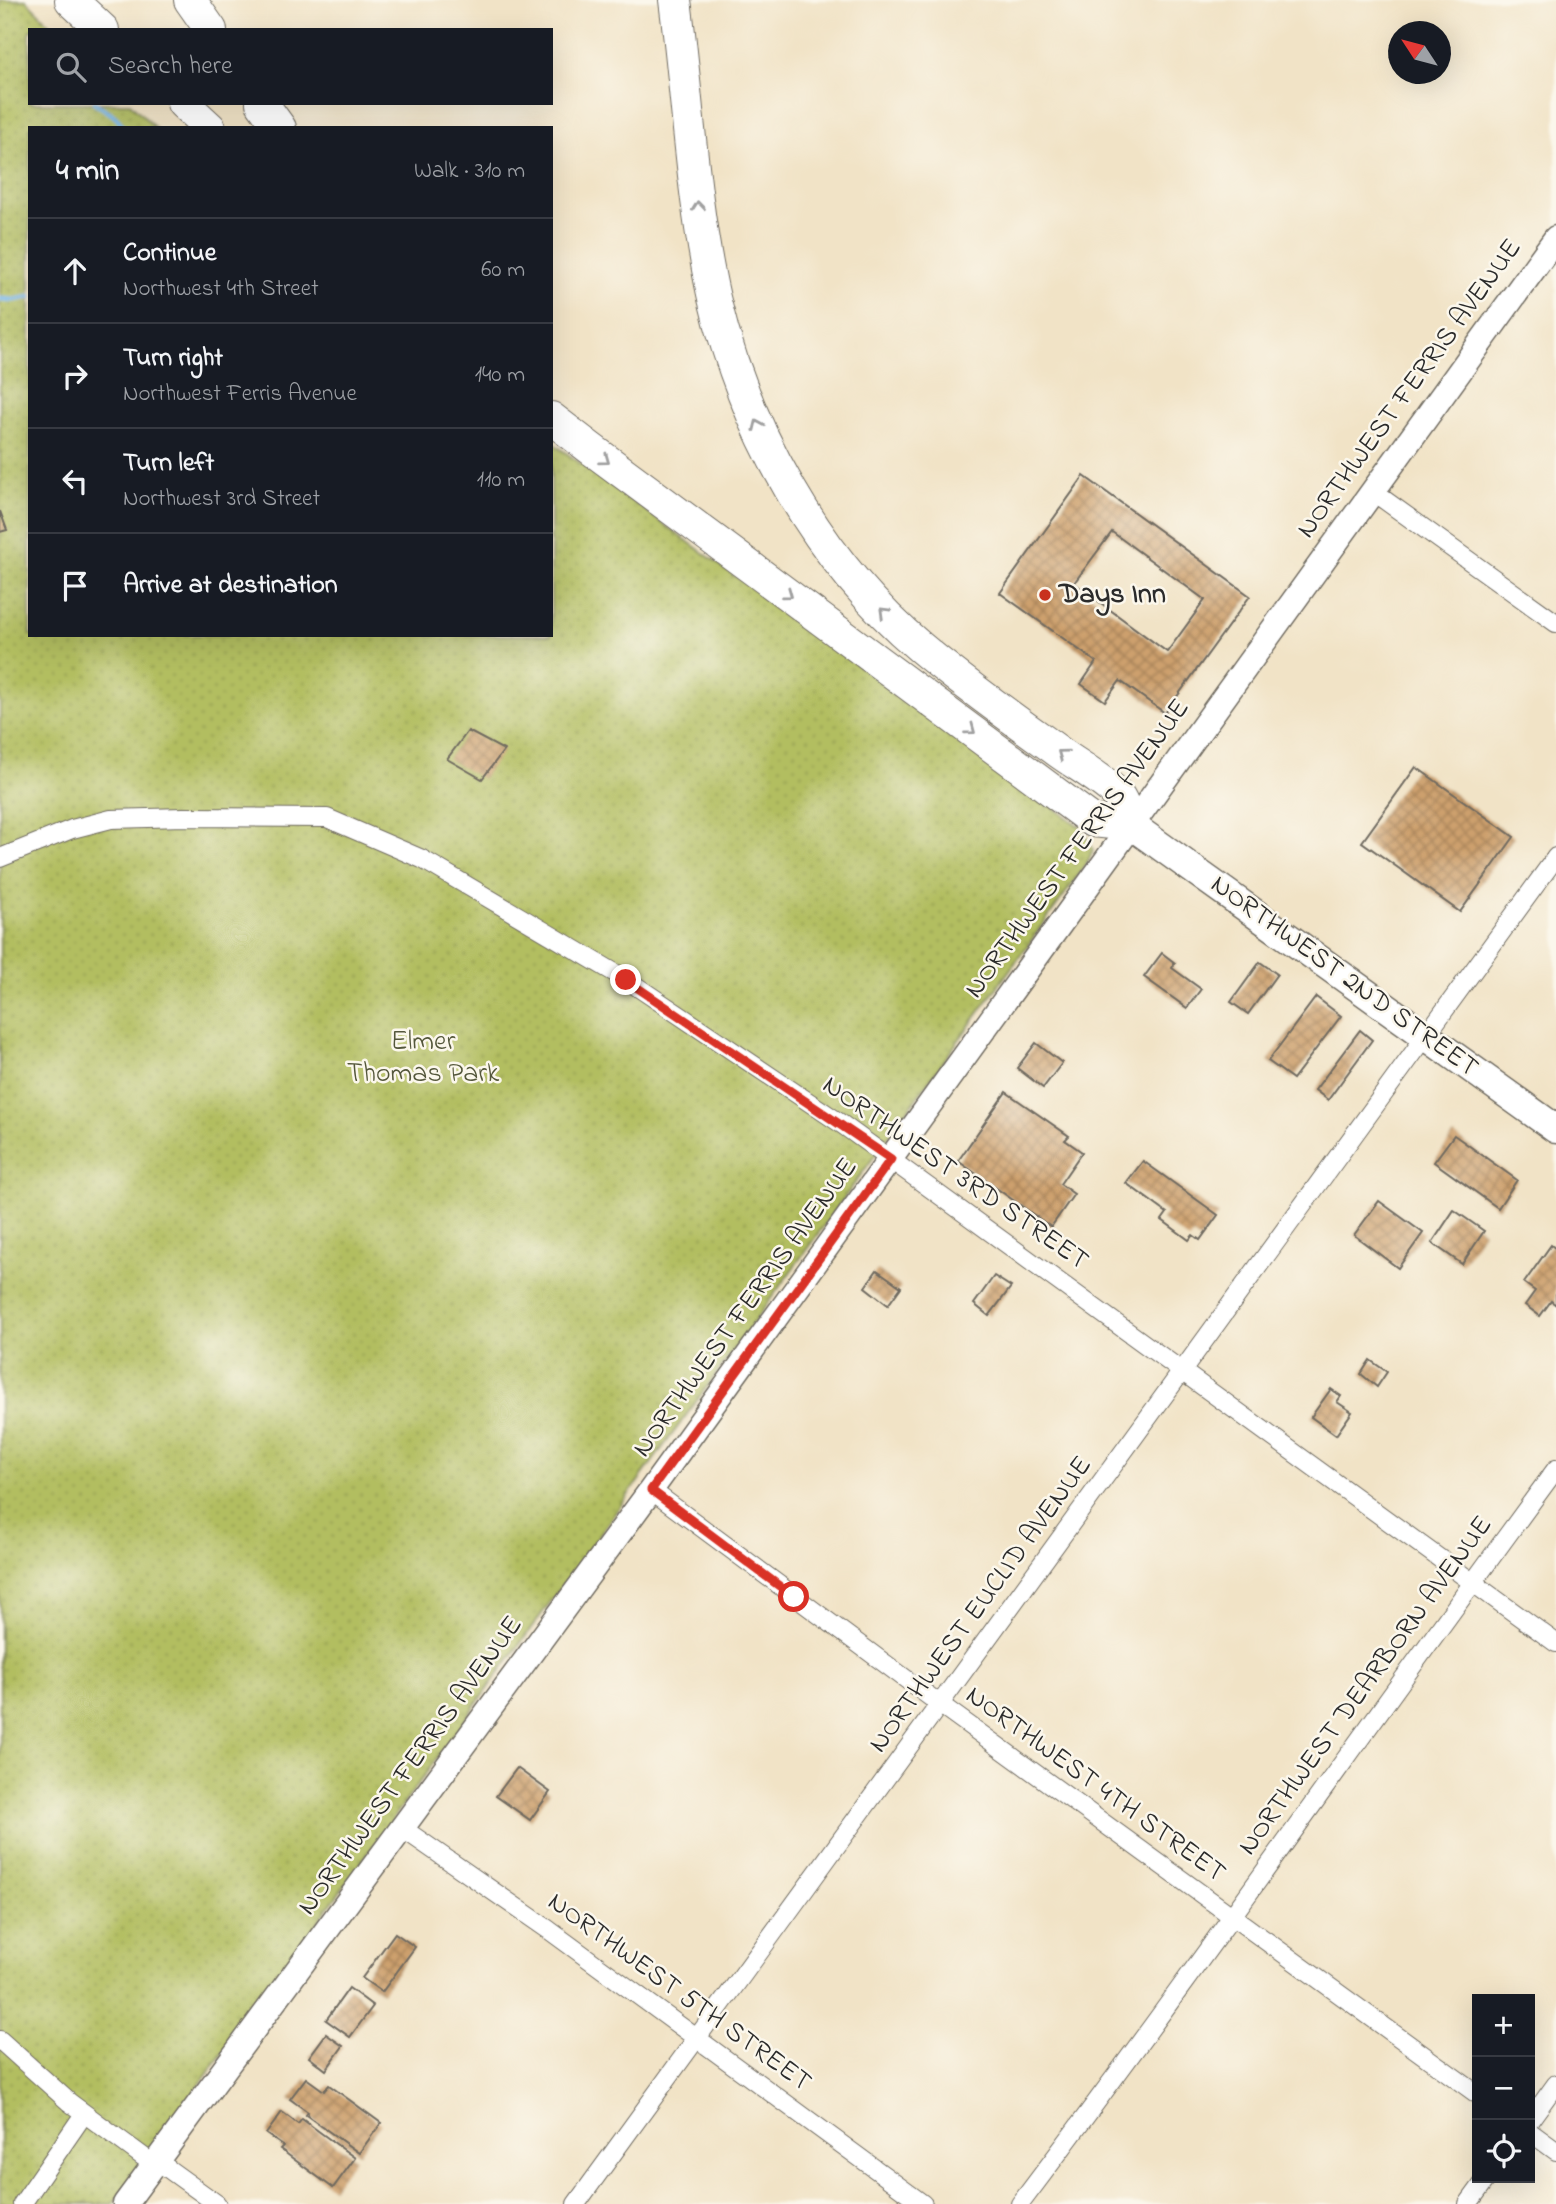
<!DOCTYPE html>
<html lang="en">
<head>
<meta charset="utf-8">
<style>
  :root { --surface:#171b24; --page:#242831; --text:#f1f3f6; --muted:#9ea1a6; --line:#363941 }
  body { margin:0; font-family:"Indie Flower",sans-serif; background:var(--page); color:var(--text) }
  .controls { position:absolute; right:21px; bottom:21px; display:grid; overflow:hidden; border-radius:0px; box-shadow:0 7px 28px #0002 }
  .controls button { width:63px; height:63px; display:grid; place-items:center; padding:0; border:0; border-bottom:2px solid var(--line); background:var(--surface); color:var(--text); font:35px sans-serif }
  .compass { position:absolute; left:1388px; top:21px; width:63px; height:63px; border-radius:50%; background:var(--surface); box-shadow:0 7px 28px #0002; rotate:306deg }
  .stop { position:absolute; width:21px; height:21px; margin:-16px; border:5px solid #d93025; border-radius:50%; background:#fff }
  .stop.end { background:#d93025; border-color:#fff; box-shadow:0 2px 7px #0008 }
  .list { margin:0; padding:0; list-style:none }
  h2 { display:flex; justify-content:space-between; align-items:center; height:91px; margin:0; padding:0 28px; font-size:30px }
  h2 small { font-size:23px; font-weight:400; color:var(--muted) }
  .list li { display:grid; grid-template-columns:46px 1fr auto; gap:21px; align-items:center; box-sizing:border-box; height:105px; padding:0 28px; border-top:2px solid var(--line) }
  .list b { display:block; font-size:26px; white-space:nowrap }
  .list p { margin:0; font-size:23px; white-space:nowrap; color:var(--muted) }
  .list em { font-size:23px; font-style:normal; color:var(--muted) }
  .icon { flex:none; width:38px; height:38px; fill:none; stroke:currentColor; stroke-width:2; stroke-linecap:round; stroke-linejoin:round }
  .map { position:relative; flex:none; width:1556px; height:2204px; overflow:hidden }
  .search { position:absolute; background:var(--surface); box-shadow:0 7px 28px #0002; left:28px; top:28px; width:525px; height:77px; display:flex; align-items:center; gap:18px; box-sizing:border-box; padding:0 24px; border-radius:0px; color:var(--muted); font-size:26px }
  .panel { position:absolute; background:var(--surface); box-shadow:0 7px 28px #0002; left:28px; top:126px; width:525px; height:511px; border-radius:0px }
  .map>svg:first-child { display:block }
  .green { fill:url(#green-dots); stroke:#6e7446; stroke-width:2 }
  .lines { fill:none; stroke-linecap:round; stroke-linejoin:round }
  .stream { stroke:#77b8ec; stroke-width:5 }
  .building { fill:url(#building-cross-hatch); fill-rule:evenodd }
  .street-casing { stroke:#706b61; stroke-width:20 }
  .secondary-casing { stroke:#706b61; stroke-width:27 }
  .primary-casing { stroke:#706b61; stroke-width:31 }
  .highway-casing { stroke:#706b61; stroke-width:34 }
  .street { stroke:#fff; stroke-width:18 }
  .secondary { stroke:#fff; stroke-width:24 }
  .primary { stroke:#fff; stroke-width:28 }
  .highway { stroke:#fff; stroke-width:32 }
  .oneway { stroke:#a0a0a0 }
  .route { stroke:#d93025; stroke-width:9 }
  .poi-dot { fill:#c8321e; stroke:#fbf7ec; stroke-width:2.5 }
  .labels { text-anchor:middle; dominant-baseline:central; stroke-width:5; stroke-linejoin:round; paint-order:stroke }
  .street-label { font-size:28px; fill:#2b2b2b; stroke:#fbf7ec }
  .poi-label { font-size:28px; font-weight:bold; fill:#2b2b2b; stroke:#fbf7ec; text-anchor:start }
  .park-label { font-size:28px; fill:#54573b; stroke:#fbf7ec }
</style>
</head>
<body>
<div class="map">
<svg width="1556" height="2204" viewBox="0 0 1556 2204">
  <defs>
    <pattern id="green-dots" width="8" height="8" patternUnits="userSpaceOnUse" patternTransform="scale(1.75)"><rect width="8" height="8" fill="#b2be60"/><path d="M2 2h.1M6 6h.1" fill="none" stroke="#99a354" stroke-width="1.8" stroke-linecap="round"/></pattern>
    <pattern id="building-cross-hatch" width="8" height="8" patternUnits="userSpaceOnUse" patternTransform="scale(1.75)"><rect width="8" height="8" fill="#cda06d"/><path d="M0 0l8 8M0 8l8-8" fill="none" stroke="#a7835a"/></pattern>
  </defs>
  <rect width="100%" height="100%" fill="#fbf7ec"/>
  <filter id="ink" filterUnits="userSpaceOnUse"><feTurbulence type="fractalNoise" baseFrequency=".0143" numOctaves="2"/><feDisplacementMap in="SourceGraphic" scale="14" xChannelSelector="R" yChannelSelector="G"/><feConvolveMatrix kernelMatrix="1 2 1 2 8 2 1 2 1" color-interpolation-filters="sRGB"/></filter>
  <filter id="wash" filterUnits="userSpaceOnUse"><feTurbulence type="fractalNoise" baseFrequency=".00686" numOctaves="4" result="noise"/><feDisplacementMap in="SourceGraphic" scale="28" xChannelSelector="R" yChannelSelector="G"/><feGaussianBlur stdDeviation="1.57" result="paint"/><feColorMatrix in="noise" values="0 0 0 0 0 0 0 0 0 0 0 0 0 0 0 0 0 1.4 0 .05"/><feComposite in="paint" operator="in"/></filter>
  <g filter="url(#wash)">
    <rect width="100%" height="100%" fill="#f1e3c6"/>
    <path class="green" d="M0,0h26l30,30h-26v73h100l25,25h-125v507h521v-193l532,387 10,21 -7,15 -973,1339h-113z"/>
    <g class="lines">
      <g class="stream">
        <path d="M95,103c10,7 24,13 28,25"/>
        <path d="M0,299l14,1 16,-3"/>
      </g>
    </g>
    <g id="blocks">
      <g class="building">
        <path d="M1084,476l166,120 -85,117 -45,-32 -15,20 -24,-17 15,-22 -96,-69zM1112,532l93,68 -38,52 -93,-69z"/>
        <path d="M0,511l7,19 -7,2z"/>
        <path d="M468,731l36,19 -22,29 -35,-20z"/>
        <path d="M1416,767l98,70 -54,75 -98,-70z"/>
        <path d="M1162,953l13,10 -3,5 29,21 -14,19 -43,-31z"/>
        <path d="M1260,962l17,12 -29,40 -17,-12z"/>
        <path d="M1316,997l25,19 -48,63 -25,-18z"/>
        <path d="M1360,1030l12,10 -44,60 -13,-10z"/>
        <path d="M1036,1043l26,20 -19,25 -26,-20z"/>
        <path d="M1006,1092l63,44 -4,4 17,12 -22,32 14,10 -23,33 -93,-66z"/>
        <path d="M1454,1135l63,45 -19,28 -64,-46z"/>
        <path d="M1143,1161l75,54 -18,25 -7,-5 -4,5 -27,-20 5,-7 -41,-30z"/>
        <path d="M1379,1201l44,32 -25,35 -44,-33z"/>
        <path d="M1454,1210l30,21 -22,33 -30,-21z"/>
        <path d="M1551,1245l5,4v56l-5,-4 -11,15 -15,-11 10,-14 -11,-8z"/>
        <path d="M877,1270l24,17 -13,18 -23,-18z"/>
        <path d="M994,1276l17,11 -22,29 -15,-12z"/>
        <path d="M1370,1360l17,12 -10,15 -16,-13z"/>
        <path d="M1331,1389l10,7 -4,6 15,10 -16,23 -25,-18z"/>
        <path d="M517,1768l33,24 -20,28 -34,-24z"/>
        <path d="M395,1933l20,14 -33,45 -20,-14z"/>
        <path d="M349,1988l24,18 -23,31 -24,-17z"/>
        <path d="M326,2034l17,12 -17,24 -17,-13z"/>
        <path d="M306,2078l18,13 5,-6 52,38 -22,30 -53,-38 2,-3 -18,-13z"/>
        <path d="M282,2112l16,12 4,-5 53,39 -22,30 -53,-39 3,-3 -17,-12z"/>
      </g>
    </g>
  </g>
  <g filter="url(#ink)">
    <use href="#blocks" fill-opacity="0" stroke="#706b61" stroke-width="2"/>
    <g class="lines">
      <defs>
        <g id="street">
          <path d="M1372,491l184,132"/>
          <path d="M0,858l72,-29 39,-10 73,-2 143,1 95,41 205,121 216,145 713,518"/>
          <path d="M651,1490l290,215 536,389"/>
          <path d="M402,1828l147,102 374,274"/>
          <path d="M0,2040l69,62 84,62"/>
          <path d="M1530,2120l26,-36"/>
          <path d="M1530,2132l26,19"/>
          <path d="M156,2160l61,44"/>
          <path d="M22,2204l62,-90"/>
          <path d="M576,2204l980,-1347"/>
          <path d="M1020,2204c183,-242 356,-491 536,-735"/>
          <path d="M1468,2204l19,-26"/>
        </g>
        <path id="secondary" d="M125,2204l526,-714 905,-1252"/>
        <path id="primary" d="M1131,825l425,304"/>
        <g id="highway">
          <path d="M71,0l32,30"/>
          <path d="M190,0l21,30"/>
          <path d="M183,103l27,25"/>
          <path d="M262,103l18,25"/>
          <path d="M551,418l39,30 503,373 38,4c-5,-10 -8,-26 -16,-33 -16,-15 -38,-27 -56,-40 -47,-34 -94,-67 -139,-105 -103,-87 -175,-218 -206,-349 -22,-97 -26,-199 -39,-298"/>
        </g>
      </defs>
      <use href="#street" class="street-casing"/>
      <use href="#secondary" class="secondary-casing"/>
      <use href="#primary" class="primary-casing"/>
      <use href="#highway" class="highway-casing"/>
      <use href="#street" class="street"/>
      <use href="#secondary" class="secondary"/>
      <use href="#primary" class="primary"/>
      <use href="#highway" class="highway"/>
    </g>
    <defs><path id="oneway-chevron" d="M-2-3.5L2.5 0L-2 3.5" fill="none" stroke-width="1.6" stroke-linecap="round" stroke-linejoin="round" transform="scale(1.75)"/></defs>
    <g class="oneway">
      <use href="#oneway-chevron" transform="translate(698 206) rotate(-96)"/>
      <use href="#oneway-chevron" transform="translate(758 425) rotate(-114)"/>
      <use href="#oneway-chevron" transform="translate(605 460) rotate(36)"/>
      <use href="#oneway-chevron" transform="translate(788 594) rotate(36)"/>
      <use href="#oneway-chevron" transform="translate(884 612) rotate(-136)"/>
      <use href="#oneway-chevron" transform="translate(971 730) rotate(37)"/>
      <use href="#oneway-chevron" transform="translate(1062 754) rotate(-144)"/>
    </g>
  </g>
  <g class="lines" filter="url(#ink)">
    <path class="route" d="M626,980l265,179 -240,331 143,107"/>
  </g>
  <circle class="poi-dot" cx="1045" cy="595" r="7"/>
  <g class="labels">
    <g class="street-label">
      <text transform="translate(1410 389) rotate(-54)">NORTHWEST FERRIS AVENUE</text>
      <text transform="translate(1078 849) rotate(-54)">NORTHWEST FERRIS AVENUE</text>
      <text transform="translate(1344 977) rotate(36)">NORTHWEST 2ND STREET</text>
      <text transform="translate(955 1174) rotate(35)">NORTHWEST 3RD STREET</text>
      <text transform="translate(746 1308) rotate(-54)">NORTHWEST FERRIS AVENUE</text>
      <text transform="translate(981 1605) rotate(-54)">NORTHWEST EUCLID AVENUE</text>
      <text transform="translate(1366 1686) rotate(-54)">NORTHWEST DEARBORN AVENUE</text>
      <text transform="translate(411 1766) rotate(-54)">NORTHWEST FERRIS AVENUE</text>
      <text transform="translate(1095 1785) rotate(36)">NORTHWEST 4TH STREET</text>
      <text transform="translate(679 1993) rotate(36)">NORTHWEST 5TH STREET</text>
    </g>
    <g class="poi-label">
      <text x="1059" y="595">Days Inn</text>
    </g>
    <g class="park-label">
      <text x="423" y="1042">Elmer<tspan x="423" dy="32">Thomas Park</tspan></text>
    </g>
  </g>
</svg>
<div class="controls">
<button>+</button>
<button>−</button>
<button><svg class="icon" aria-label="locate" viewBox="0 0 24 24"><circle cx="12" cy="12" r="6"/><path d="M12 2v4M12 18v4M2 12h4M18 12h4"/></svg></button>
</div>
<svg class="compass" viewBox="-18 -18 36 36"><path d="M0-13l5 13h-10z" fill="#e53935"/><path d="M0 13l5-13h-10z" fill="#9ea1a6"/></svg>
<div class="stop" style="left:794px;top:1597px"></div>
<div class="stop end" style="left:626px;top:980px"></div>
<div class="search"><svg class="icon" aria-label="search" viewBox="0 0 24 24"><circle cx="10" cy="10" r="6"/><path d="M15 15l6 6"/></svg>Search here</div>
<section class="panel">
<h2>4 min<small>Walk · 310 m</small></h2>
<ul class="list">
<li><svg class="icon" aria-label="ahead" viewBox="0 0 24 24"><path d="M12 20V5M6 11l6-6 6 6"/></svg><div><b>Continue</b><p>Northwest 4th Street</p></div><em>60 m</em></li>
<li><svg class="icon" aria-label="right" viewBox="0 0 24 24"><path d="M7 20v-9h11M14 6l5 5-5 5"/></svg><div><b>Turn right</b><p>Northwest Ferris Avenue</p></div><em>140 m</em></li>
<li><svg class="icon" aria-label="left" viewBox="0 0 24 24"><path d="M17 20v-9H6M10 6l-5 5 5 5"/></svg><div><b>Turn left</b><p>Northwest 3rd Street</p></div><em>110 m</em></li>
<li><svg class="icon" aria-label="arrive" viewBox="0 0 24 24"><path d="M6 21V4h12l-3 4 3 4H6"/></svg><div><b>Arrive at destination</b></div></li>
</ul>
</section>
</div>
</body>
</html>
